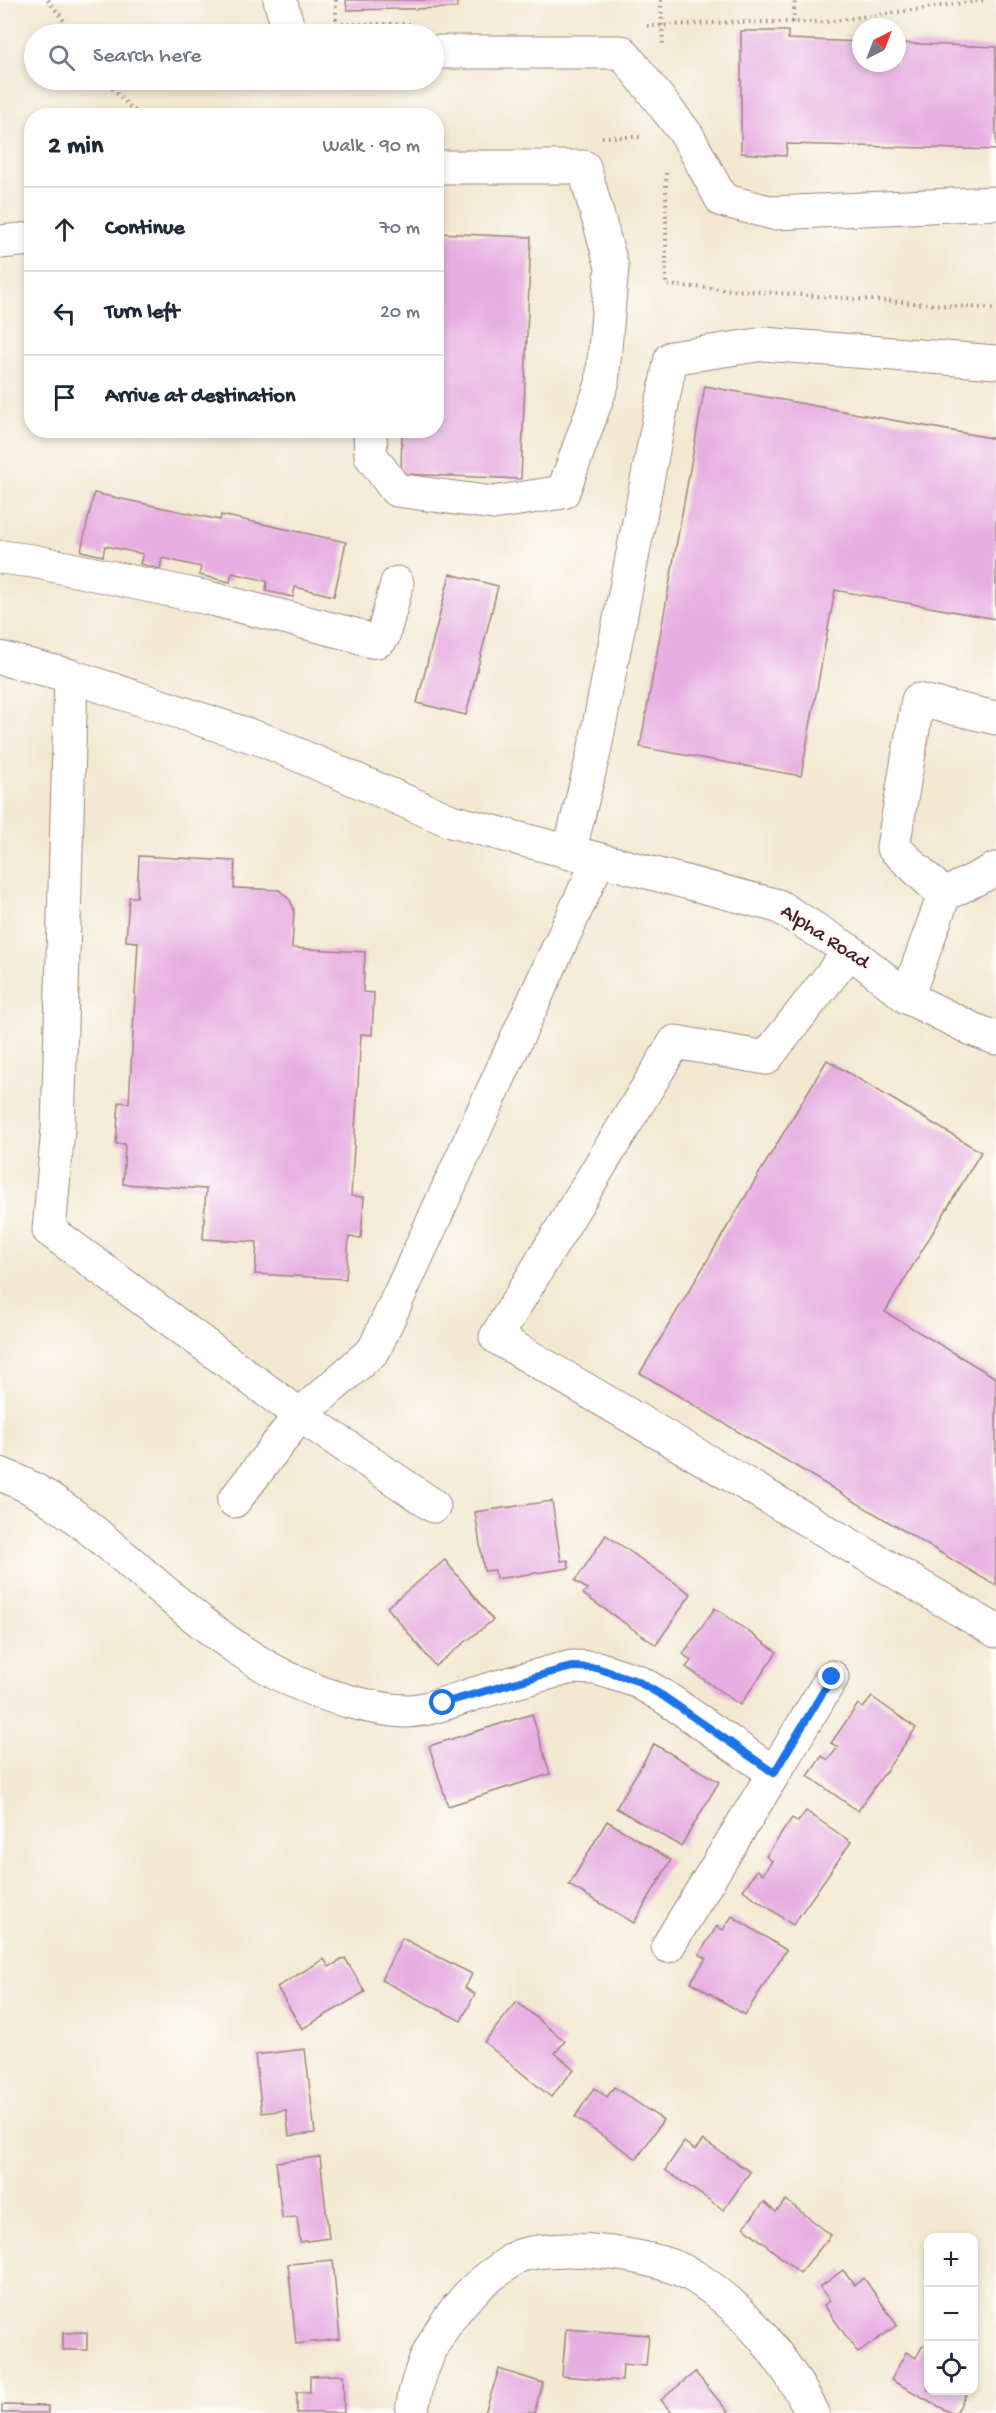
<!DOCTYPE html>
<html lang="en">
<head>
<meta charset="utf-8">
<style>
  :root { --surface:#fff; --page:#f6f6f7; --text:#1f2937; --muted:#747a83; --line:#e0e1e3 }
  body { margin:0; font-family:"Gochi Hand",sans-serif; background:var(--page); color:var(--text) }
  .controls { position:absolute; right:18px; bottom:18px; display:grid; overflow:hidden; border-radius:12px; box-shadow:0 3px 9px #0003 }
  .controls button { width:54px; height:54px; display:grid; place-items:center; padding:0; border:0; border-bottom:2px solid var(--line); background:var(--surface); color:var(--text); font:30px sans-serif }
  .compass { position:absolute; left:852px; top:18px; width:54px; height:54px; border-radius:50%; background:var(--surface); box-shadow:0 3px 9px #0003; rotate:42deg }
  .stop { position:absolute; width:18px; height:18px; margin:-14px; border:4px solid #1a73e8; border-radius:50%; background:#fff }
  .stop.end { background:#1a73e8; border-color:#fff; box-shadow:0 2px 6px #0008 }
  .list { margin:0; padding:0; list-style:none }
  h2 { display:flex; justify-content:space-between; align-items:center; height:78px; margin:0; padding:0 24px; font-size:26px }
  h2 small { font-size:20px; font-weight:400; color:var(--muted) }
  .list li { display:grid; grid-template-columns:39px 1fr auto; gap:18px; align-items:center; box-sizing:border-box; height:84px; padding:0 24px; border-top:2px solid var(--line) }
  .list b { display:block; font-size:22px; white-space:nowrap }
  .list em { font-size:20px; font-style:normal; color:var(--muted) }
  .icon { flex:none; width:33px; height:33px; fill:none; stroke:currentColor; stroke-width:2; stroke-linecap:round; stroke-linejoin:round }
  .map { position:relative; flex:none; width:996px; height:2413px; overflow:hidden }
  .search { position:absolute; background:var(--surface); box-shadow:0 3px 9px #0003; left:24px; top:24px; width:420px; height:66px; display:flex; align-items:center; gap:15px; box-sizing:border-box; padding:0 21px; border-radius:33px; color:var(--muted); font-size:22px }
  .panel { position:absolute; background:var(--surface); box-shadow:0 3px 9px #0003; left:24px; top:108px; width:420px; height:330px; border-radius:24px }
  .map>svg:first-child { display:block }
  .building { fill:#e7aee2 }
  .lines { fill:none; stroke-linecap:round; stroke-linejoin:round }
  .minor-casing { stroke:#9e847e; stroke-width:35 }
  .path { stroke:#9e847e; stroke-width:4; stroke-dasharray:1.5 4.5; stroke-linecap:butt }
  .minor { stroke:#fff; stroke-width:33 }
  .route { stroke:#1a73e8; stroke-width:8 }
  .labels { text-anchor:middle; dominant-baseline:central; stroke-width:6; stroke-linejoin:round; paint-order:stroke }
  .street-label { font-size:21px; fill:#4a1f2b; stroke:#fdfcf7 }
</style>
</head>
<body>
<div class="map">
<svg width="996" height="2413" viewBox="0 0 996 2413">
  <rect width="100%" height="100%" fill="#fdfcf7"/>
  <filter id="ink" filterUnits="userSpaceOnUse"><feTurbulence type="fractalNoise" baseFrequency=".0167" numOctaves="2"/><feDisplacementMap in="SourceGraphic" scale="12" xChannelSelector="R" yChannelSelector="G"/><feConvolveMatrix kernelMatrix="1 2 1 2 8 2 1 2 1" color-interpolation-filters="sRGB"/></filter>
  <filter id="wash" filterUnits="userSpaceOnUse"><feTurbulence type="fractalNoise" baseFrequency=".008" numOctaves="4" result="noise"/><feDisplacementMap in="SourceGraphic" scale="24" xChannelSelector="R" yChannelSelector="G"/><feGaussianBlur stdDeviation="1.35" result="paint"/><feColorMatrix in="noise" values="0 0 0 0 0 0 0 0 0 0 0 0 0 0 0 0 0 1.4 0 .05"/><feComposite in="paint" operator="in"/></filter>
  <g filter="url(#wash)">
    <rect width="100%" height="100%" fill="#f3e9d2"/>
    <g id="blocks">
      <g class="building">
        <path d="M346,0h111v8l-110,2z"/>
        <path d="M741,31h47v8l73,3v21h36v-20l99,4v103l-209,-6 -1,12 -45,-3z"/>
        <path d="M436,233l95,4 -10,242 -120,-5 1,-44h34z"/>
        <path d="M705,386l291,53v180l-161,-29 -34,186 -161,-29z"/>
        <path d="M94,493l126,27 1,-5 125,27 -12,54 -39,-9 -2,10 -27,-6 1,-10 -35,-8 -2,9 -31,-7 2,-8 -39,-9 -2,11 -20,-5 3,-10 -38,-8 -2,10 -22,-5z"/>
        <path d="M450,574l48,12 -32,129 -49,-12z"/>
        <path d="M139,856l96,5 -1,27 45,2 11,10 4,9 -2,39 73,4 -2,40 11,1 -2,42 -11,-1 -10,162 13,1 -3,41 -12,-1 -3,42 -91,-5 2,-32 -54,-3 3,-50 -83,-5 2,-40h-9l3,-42 10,1 9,-161 -12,-1 3,-44h8z"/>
        <path d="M827,1060l154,92 -96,160 111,66v208l-356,-213z"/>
        <path d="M552,1501l9,60 7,-1 1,8 -73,11 -1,-9 -11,1 -9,-59z"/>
        <path d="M606,1535l85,59 -35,51 -73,-51 4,-5 -12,-8z"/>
        <path d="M445,1560l48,60 -58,46 -48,-59z"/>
        <path d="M715,1608l62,44 -37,53 -54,-38 5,-6 -8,-7z"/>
        <path d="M872,1697l44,31 -58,83 -50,-35 14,-20 6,4 10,-13 -7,-4 27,-39 5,4z"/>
        <path d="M532,1714l18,60 -102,32 -19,-60z"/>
        <path d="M654,1744l65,38 -38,64 -65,-38z"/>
        <path d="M806,1811l45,31 -58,83 -50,-35 14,-20 6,4 9,-13 -6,-5 26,-38 6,4z"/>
        <path d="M607,1821l64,39 -37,63 -65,-38z"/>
        <path d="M732,1916l54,34 -41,65 -54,-33 15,-24 -7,-4 18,-28 6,4z"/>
        <path d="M402,1938l70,36 -7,14 10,6 -14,27 -80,-41z"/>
        <path d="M345,1958l20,34 -63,37 -25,-42 47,-28 5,8z"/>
        <path d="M517,2002l48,39 -10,12 19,16 -23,28 -67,-55z"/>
        <path d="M305,2049l10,84 -26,3 -3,-26 -24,3 -7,-58z"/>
        <path d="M614,2087l49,33 -26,39 -62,-42 19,-29 13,9z"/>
        <path d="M703,2140l47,32 -26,38 -59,-40 19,-28 11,8z"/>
        <path d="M320,2157l9,81 -29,4 -3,-25 -15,1 -6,-56z"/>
        <path d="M786,2200l45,35 -31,38 -56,-46 20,-25 12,10z"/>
        <path d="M333,2260l7,79 -44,5 -8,-80z"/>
        <path d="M843,2270l11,15 10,-7 33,47 -39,28 -34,-48 6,-4 -10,-14z"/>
        <path d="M566,2329l83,6 -3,31 -23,-2 -1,17 -60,-5z"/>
        <path d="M87,2332v18h-24v-17z"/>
        <path d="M923,2345l5,4v41h41l-13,23h-5l-60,-33 15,-28 10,6z"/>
        <path d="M499,2369l44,14 -9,30h-49z"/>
        <path d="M695,2372l34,41h-57l-11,-13z"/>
        <path d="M343,2375l1,38h-47v-21h13v-16z"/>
        <path d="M2,2405l46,1v7h-46z"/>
      </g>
    </g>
  </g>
  <g filter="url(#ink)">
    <use href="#blocks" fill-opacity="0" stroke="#9e847e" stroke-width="1.5"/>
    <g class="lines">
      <defs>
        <g id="minor">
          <path d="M280,0l10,34"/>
          <path d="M434,52h188l65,83 35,65 51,13 223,-10"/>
          <path d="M0,242l32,-3"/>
          <path d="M370,430l1,26 25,34 97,13 70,-11 39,-108 10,-117 -28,-100h-148"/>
          <path d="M0,557l33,4 175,37 147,37c9,3 22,12 28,1l14,-53"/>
          <path d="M0,658l71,18 195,65 185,80 327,85 72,45 57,46 67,33 22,8"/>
          <path d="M71,676l-13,453 -9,101 251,185 134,91"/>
          <path d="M569,853l25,-101 77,-394 93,-14 232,18"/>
          <path d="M944,895l-51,-48 25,-147 78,18"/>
          <path d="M850,951l-84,107 -91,-16 -179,295 500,294"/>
          <path d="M907,997l37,-102 52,-26"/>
          <path d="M0,1474c52,19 89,54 131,89 64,55 133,117 217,138 19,5 39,10 59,10 24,-1 47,-11 70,-18 26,-8 53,-15 79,-22l16,-4 25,1 40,13 26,15 111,77 -106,173"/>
          <path d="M234,1501l66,-86 74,-65 224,-489"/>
          <path d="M774,1773l58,-96"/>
          <path d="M412,2413c6,-57 42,-115 91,-146 5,-4 12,-10 19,-12 42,-12 136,-1 173,22 51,32 91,84 118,136"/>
        </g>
      </defs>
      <use href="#minor" class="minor-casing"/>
      <g class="path">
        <path d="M48,0l26,34"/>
        <path d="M336,0v24h76"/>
        <path d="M661,0l2,47"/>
        <path d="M793,22l2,-22"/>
        <path d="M647,26l91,-4h87l159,-22"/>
        <path d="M104,80l25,26 12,10"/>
        <path d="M602,137h41"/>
        <path d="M666,173v112l330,24"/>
      </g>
      <use href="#minor" class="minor"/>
    </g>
  </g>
  <g class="lines" filter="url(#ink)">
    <path class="route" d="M443,1703l113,-32 16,-4 25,1 40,13 26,15 111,77 58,-96"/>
  </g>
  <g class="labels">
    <g class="street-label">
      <text transform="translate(824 938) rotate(33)">Alpha Road</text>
    </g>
  </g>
</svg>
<div class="controls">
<button>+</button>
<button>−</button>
<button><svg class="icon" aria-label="locate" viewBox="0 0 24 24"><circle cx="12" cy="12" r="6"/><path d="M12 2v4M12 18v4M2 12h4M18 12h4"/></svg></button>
</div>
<svg class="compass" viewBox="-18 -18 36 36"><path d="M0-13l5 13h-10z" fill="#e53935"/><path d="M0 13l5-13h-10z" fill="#747a83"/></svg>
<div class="stop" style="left:443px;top:1703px"></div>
<div class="stop end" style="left:832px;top:1677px"></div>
<div class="search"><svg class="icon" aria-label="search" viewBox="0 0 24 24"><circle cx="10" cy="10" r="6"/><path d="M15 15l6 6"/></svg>Search here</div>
<section class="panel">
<h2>2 min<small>Walk · 90 m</small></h2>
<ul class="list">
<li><svg class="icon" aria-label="ahead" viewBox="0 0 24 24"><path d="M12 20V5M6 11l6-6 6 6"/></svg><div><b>Continue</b></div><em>70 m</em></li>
<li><svg class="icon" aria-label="left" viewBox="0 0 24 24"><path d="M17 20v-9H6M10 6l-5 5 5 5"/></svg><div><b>Turn left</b></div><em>20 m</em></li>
<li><svg class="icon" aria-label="arrive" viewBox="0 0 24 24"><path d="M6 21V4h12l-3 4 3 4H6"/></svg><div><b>Arrive at destination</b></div></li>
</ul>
</section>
</div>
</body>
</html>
